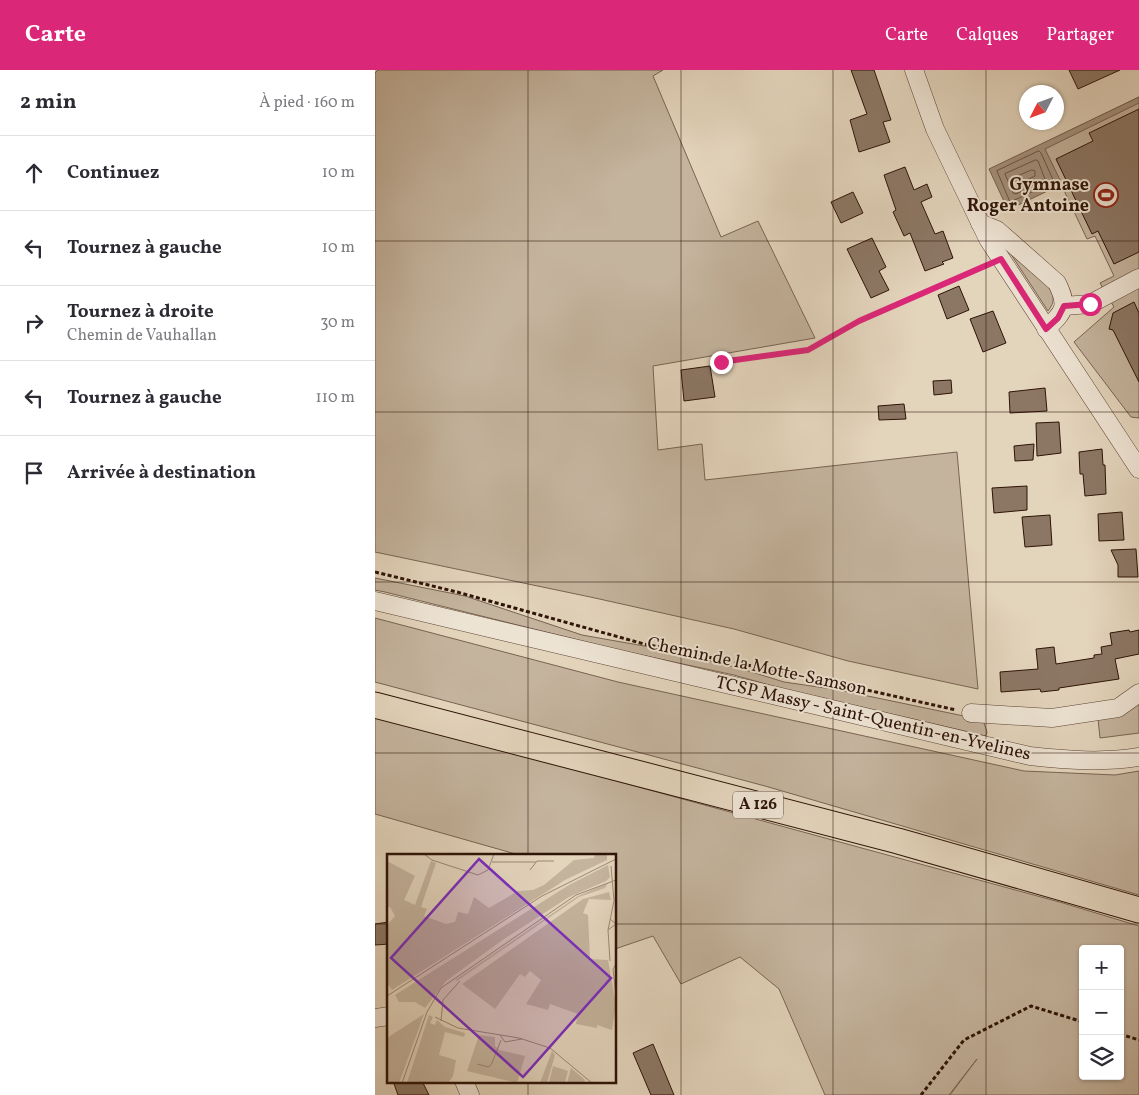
<!DOCTYPE html>
<html lang="fr">
<head>
<meta charset="utf-8">
<style>
  :root { --surface:#fff; --page:#f2f2f3; --text:#2b2b33; --muted:#7c7c81; --line:#e1e1e2; --accent:#db2777 }
  body { margin:0; font-family:Vollkorn,serif; background:var(--page); color:var(--text) }
  .controls { position:absolute; right:15px; bottom:15px; display:grid; overflow:hidden; border-radius:5px; box-shadow:0 1px 4px #0004 }
  .controls button { width:45px; height:45px; display:grid; place-items:center; padding:0; border:0; border-bottom:1px solid var(--line); background:var(--surface); color:var(--text); font:25px sans-serif }
  .compass { position:absolute; left:644px; top:15px; width:45px; height:45px; border-radius:50%; background:var(--surface); box-shadow:0 1px 4px #0004; rotate:228deg }
  .stop { position:absolute; width:15px; height:15px; margin:-11px; border:4px solid #db2777; border-radius:50%; background:#fff }
  .stop.end { background:#db2777; border-color:#fff; box-shadow:0 1px 5px #0008 }
  .list { margin:0; padding:0; list-style:none }
  h2 { display:flex; justify-content:space-between; align-items:center; height:65px; margin:0; padding:0 20px; font-size:21px }
  h2 small { font-size:16px; font-weight:400; color:var(--muted) }
  .list li { display:grid; grid-template-columns:32px 1fr auto; gap:15px; align-items:center; box-sizing:border-box; height:75px; padding:0 20px; border-top:1px solid var(--line) }
  .list b { display:block; font-size:19px; white-space:nowrap }
  .list p { margin:0; font-size:16px; white-space:nowrap; color:var(--muted) }
  .list em { font-size:16px; font-style:normal; color:var(--muted) }
  .icon { flex:none; width:28px; height:28px; fill:none; stroke:currentColor; stroke-width:2; stroke-linecap:round; stroke-linejoin:round }
  .map { position:relative; flex:none; width:764px; height:1025px; overflow:hidden }
  header { display:flex; align-items:center; gap:30px; box-sizing:border-box; height:70px; padding:0 25px; background:var(--accent); color:#fff }
  header strong { font-size:24px }
  nav { display:flex; gap:28px; margin-inline-start:auto; font-size:18px }
  main { display:flex }
  aside { flex:1; background:var(--surface) }
  .map>svg:first-child { display:block }
  .green { fill:#c4b39d; stroke:#796352; fill-rule:evenodd }
  .water { fill:#a5927e; stroke:#755f4e }
  .lines { fill:none; stroke-linecap:round; stroke-linejoin:round }
  .shore { stroke:#6a5242; stroke-width:1 }
  .building { fill:#8c7765; stroke:#2e1307 }
  .minor-casing { stroke:#5b4334; stroke-width:19 }
  .highway-casing { stroke:#2e1307; stroke-width:27 }
  .path { stroke:#2e1307; stroke-width:3; stroke-dasharray:4 2.5; stroke-linecap:butt }
  .minor { stroke:#ede3d3; stroke-width:18 }
  .highway { stroke:#e3d4bc; stroke-width:25 }
  .route { stroke:#db2777; stroke-width:6 }
  .grid { fill:none; stroke:#2e1307; stroke-width:1; stroke-opacity:0.55 }
  .labels { text-anchor:middle; dominant-baseline:central; stroke-width:4; stroke-linejoin:round; paint-order:stroke }
  .shield { fill:#ede3d3; stroke:#675144; stroke-width:1 }
  .shield-label { font-size:16px; font-weight:bold; fill:#2e1307 }
  .poi-label { font-size:18px; font-weight:bold; fill:#2e1307; stroke:#ede3d3; text-anchor:end }
  .street-label { font-size:18px; fill:#2e1307; stroke:#ede3d3 }
  .inset-road { fill:none; stroke:#9b8774; stroke-width:1 }
  .view { fill:#7b2cbf; fill-opacity:0.15; stroke:#7b2cbf; stroke-width:2.5 }
  .inset-edge { fill:none; stroke:#2e1307; stroke-width:2.5 }
</style>
</head>
<body>
<header>
<strong>Carte</strong>
<nav><a>Carte</a><a>Calques</a><a>Partager</a></nav>
</header>
<main>
<aside>
<h2>2 min<small>À pied · 160 m</small></h2>
<ul class="list">
<li><svg class="icon" aria-label="ahead" viewBox="0 0 24 24"><path d="M12 20V5M6 11l6-6 6 6"/></svg><div><b>Continuez</b></div><em>10 m</em></li>
<li><svg class="icon" aria-label="left" viewBox="0 0 24 24"><path d="M17 20v-9H6M10 6l-5 5 5 5"/></svg><div><b>Tournez à gauche</b></div><em>10 m</em></li>
<li><svg class="icon" aria-label="right" viewBox="0 0 24 24"><path d="M7 20v-9h11M14 6l5 5-5 5"/></svg><div><b>Tournez à droite</b><p>Chemin de Vauhallan</p></div><em>30 m</em></li>
<li><svg class="icon" aria-label="left" viewBox="0 0 24 24"><path d="M17 20v-9H6M10 6l-5 5 5 5"/></svg><div><b>Tournez à gauche</b></div><em>110 m</em></li>
<li><svg class="icon" aria-label="arrive" viewBox="0 0 24 24"><path d="M6 21V4h12l-3 4 3 4H6"/></svg><div><b>Arrivée à destination</b></div></li>
</ul>
</aside>
<div class="map">
<svg width="764" height="1025" viewBox="0 0 764 1025">
  <rect width="100%" height="100%" fill="#e3d4bc"/>
  <filter id="stains"><feTurbulence type="fractalNoise" baseFrequency=".004" numOctaves="4"/><feColorMatrix values="0 0 0 0 .2 0 0 0 0 .09 0 0 0 0 .02 0 0 0 .5 -.17"/></filter>
  <radialGradient id="worn" r=".72"><stop offset=".6" stop-color="#630" stop-opacity="0"/><stop offset="1" stop-color="#630" stop-opacity=".3"/></radialGradient>
  <g class="green">
    <path d="M3,0h285l-10,6 68,161 37,-16 57,117 -162,28 5,84 44,-6 3,36 252,-28 21,237 -130,-28 -114,-32 -139,-31 -220,-46v-479z"/>
    <path d="M764,27v321l-8,-1 -57,-75 40,-35 -14,-24 14,-7 -19,-40 -8,3 -45,-95z"/>
    <path d="M628,172c12,12 47,39 50,55 1,5 -2,10 -5,14z"/>
    <path d="M0,508l90,18 117,39 79,14 78,19 45,14 55,8 144,30 4,12 -1,4 -203,-47 -49,-14 -116,-25 -233,-58 -10,-2z"/>
    <path d="M0,548l243,64 406,89 91,4 24,-4v124l-374,-109 -390,-104z"/>
    <path d="M764,632v31l-39,5 -2,-19z"/>
    <path d="M0,645l688,188 76,23v169h-189l27,-36 -28,36h-124l-46,-106 -39,-32 -59,27 -28,-48 -38,13v-94h-96l-144,-41zM708,879h37v127h-37z"/>
  </g>
  <path class="water" d="M764,27v6l-94,46 17,35 -54,26 -19,-41z"/>
  <g class="lines">
    <g class="shore">
      <path d="M664,81l2,2 13,29 -44,20 -13,-31z"/>
      <path d="M661,90l2,1 7,18 -29,15 -3,-1 -8,-19z"/>
      <path d="M657,100l3,1v5l-16,8 -3,-1v-6z"/>
    </g>
  </g>
  <g class="building">
    <path d="M476,0h23l17,50 -8,2 7,20 -31,10 -9,-32 17,-6z"/>
    <path d="M694,0h51l-42,19z"/>
    <path d="M764,39v143l-25,12 -16,-33 -6,3 -36,-75 37,-18 -4,-8z"/>
    <path d="M530,97l9,23 13,-6 5,13 -11,5 14,32 8,-3 10,27 -11,4 2,2 -19,7 -15,-38 -6,3 -11,-24 3,-2 -12,-35z"/>
    <path d="M478,122l10,21 -22,10 -10,-21z"/>
    <path d="M497,168l14,29 -7,4 10,19 -18,8 -24,-49z"/>
    <path d="M584,216l10,24 -22,9 -9,-24z"/>
    <path d="M759,232l5,11v69l-26,-52 -4,-1 4,-16z"/>
    <path d="M618,241l13,32 -23,9 -13,-33z"/>
    <path d="M335,296l5,31 -31,4 -3,-31z"/>
    <path d="M576,310l1,13 -18,2 -1,-14z"/>
    <path d="M670,318l2,23 -37,2 -1,-21z"/>
    <path d="M529,334l2,15 -27,1 -1,-14z"/>
    <path d="M684,352l2,31 -24,3 -1,-33z"/>
    <path d="M659,374l-1,16 -18,1 -1,-15z"/>
    <path d="M727,379l1,16h2l1,29 -21,2 -2,-22h-3l-1,-22z"/>
    <path d="M652,416v24l-33,3 -2,-25z"/>
    <path d="M747,442l2,28 -25,1 -1,-27z"/>
    <path d="M675,445l2,30 -27,2 -3,-30z"/>
    <path d="M761,479l2,28h-20v-12l-7,-15z"/>
    <path d="M754,560l1,2 9,-2v24l-24,5 4,20 -60,9v2l-18,2 -1,-3 -39,3 -1,-20 38,-3 -2,-20 18,-2 2,17 38,-6v-3l8,-1 -1,-7 11,-2 -2,-12z"/>
    <path d="M14,852v22l-14,1v-21z"/>
    <path d="M278,974l21,51h-23l-18,-42z"/>
    <path d="M18,1011h29l7,14h-31z"/>
  </g>
  <g class="lines">
    <defs>
      <g id="minor">
        <path d="M539,0l21,59 53,110 151,230"/>
        <path d="M605,153l17,7 60,53c12,24 7,29 -11,46"/>
        <path d="M689,236l26,-2 49,-26"/>
        <path d="M0,531l655,155c37,4 72,7 109,1"/>
        <path d="M596,643l81,5 66,-10 21,-15"/>
        <path d="M0,948l14,-2"/>
        <path d="M89,1011l6,14"/>
      </g>
      <path id="highway" d="M0,635l523,136 241,69"/>
    </defs>
    <use href="#minor" class="minor-casing"/>
    <use href="#highway" class="highway-casing"/>
    <g class="path">
      <path d="M346,292l87,-12 51,-29 128,-56"/>
      <path d="M0,502l82,20 187,52 196,40 116,26"/>
      <path d="M745,964l19,6"/>
      <path d="M546,1025l43,-55 67,-34 52,16"/>
    </g>
    <use href="#minor" class="minor"/>
    <use href="#highway" class="highway"/>
  </g>
  <g class="lines">
    <path class="route" d="M346,292l87,-12 51,-29 142,-62 45,70 12,-11 6,-12 26,-2"/>
  </g>
  <path class="grid" d="M153,0v785M306,0v1025M458,0v1025M611,0v1025M0,171h764M0,342h764M0,512h764M0,683h764M0,854h14M240,854h524M153,1011v14"/>
  <defs>
    <symbol id="stadium-ring" viewBox="-11 -11 22 22"><circle r="9.5" fill="#ede3d3" stroke="#8f2418" stroke-width="1.5"/><path d="M0-5a6.5 5 0 1 0 0 10a6.5 5 0 1 0 0-10ZM-3.5-1.8h7v3.6h-7Z" fill="#8f2418"/></symbol>
  </defs>
  <g fill-rule="evenodd">
    <use href="#stadium-ring" x="717" y="111" width="28" height="28"/>
  </g>
  <g class="labels">
    <rect class="shield" x="358" y="721.5" width="50" height="27" rx="4"/>
    <g class="shield-label">
      <text x="383" y="735">A 126</text>
    </g>
    <g class="poi-label">
      <text x="714" y="115">Gymnase<tspan x="714" dy="21">Roger Antoine</tspan></text>
    </g>
    <g class="street-label">
      <text transform="translate(382 597) rotate(12)">Chemin de la Motte-Samson</text>
      <text transform="translate(498 649) rotate(13)">TCSP Massy - Saint-Quentin-en-Yvelines</text>
    </g>
  </g>
  <g transform="translate(12 784)">
    <rect width="229" height="229" fill="#e3d4bc"/>
    <path d="M208,0h12v6l-42,20 -173,110 -5,-7v-58l8,-9 -5,-9h-3v-46l28,15 -11,24 11,5 16,-44 5,2 -15,44 6,2 -3,7 22,8 9,-2 3,-10 10,2 6,-17 15,11 29,-17 15,-1 11,-5 30,-25 20,-2zM221,11l2,12 -4,4 -37,16 -65,42 -58,42 -21,27 -10,-6h-16l-4,-7 174,-110zM221,29l-3,5 -26,9 -122,84 -2,-1 123,-84zM222,38l2,8 -22,-1 -6,14 5,2 2,44 18,1 8,45 -4,25 -15,-5v3l-21,-4 2,-10 -28,-10 -2,6 -22,-6 15,-24 -11,-9 -5,6 -5,-3 -25,35 -33,-25 121,-85zM37,160l-25,69h-12v-45zM42,161l4,2 -3,6 5,2 2,-5 8,7 20,6 -1,4 -19,-5 -6,23 17,5 -3,16 -5,7h-41zM92,181l16,2v9l4,4 26,6 -8,27 -50,-12zM165,197l3,4 -8,28h-7zM166,212l15,5 -3,12h-16zM184,214l14,12 -1,3h-17z" fill="#c4b39d"/>
    <path class="inset-road" d="M37,0l8,6 46,15 10,-5 6,-16M105,8h44M143,16l7,-9h17M221,76l8,-6 -6,-5M223,107l-2,-31 6,-29 -3,-35M229,110l-3,5 3,28M0,142l155,-100 74,-37M48,163l23,11 61,10 31,10 42,35M54,167l2,-21 17,-19M113,181l5,7 17,-3M90,210l12,3 3,-4 9,-23M15,229l25,-71 14,-24 135,-93 40,-15"/>
    <path class="view" d="M92,5l132,119 -88,99 -132,-119z"/>
    <rect width="229" height="229" class="inset-edge"/>
  </g>
  <rect width="100%" height="100%" filter="url(#stains)"/>
  <rect width="100%" height="100%" fill="url(#worn)"/>
</svg>
<div class="controls">
<button>+</button>
<button>−</button>
<button><svg class="icon" aria-label="layers" viewBox="0 0 24 24"><path d="M12 4l9 5-9 5-9-5zM3 14l9 5 9-5"/></svg></button>
</div>
<svg class="compass" viewBox="-18 -18 36 36"><path d="M0-13l5 13h-10z" fill="#e53935"/><path d="M0 13l5-13h-10z" fill="#7c7c81"/></svg>
<div class="stop" style="left:715px;top:234px"></div>
<div class="stop end" style="left:346px;top:292px"></div>
</div>
</main>
</body>
</html>
